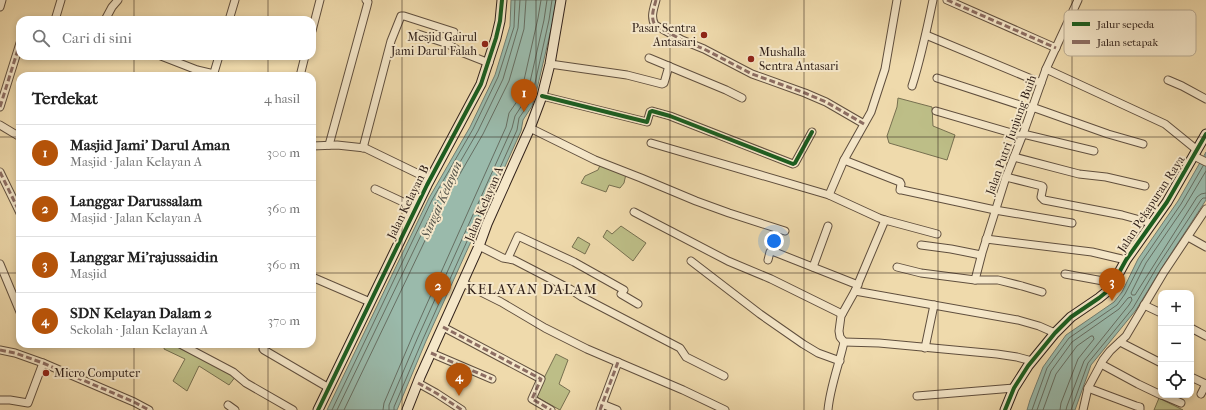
<!DOCTYPE html>
<html lang="id">
<head>
<meta charset="utf-8">
<style>
  :root { --surface:#fff; --page:#f2f2f2; --text:#222; --muted:#767676; --line:#e0e0e0; --accent:#b45309 }
  body { margin:0; font-family:"IM FELL French Canon",serif; background:var(--page); color:var(--text) }
  .controls { position:absolute; right:12px; bottom:12px; display:grid; overflow:hidden; border-radius:8px; box-shadow:0 2px 6px #0003 }
  .controls button { width:36px; height:36px; display:grid; place-items:center; padding:0; border:0; border-bottom:1px solid var(--line); background:var(--surface); color:var(--text); font:20px sans-serif }
  .you { position:absolute; left:774px; top:241px; width:14px; height:14px; margin:-10px; border:3px solid #fff; border-radius:50%; background:#1a73e8; box-shadow:0 0 0 6px #1a73e833 }
  .badge { display:grid; place-items:center; width:26px; height:26px; border-radius:50%; background:var(--accent); color:#fff; font-size:13px; font-weight:700 }
  .pin { position:absolute; translate:-50% -33px; filter:drop-shadow(0 1px 2px #0008) }
  .pin::after { content:''; position:absolute; top:21px; width:14px; height:12px; background:inherit; clip-path:polygon(0 0,100% 0,50% 100%) }
  .list { margin:0; padding:0; list-style:none }
  h2 { display:flex; justify-content:space-between; align-items:center; height:52px; margin:0; padding:0 16px; font-size:17px }
  h2 small { font-size:13px; font-weight:400; color:var(--muted) }
  .list li { display:grid; grid-template-columns:26px 1fr auto; gap:12px; align-items:center; box-sizing:border-box; height:56px; padding:0 16px; border-top:1px solid var(--line) }
  .list b { display:block; font-size:15px; white-space:nowrap }
  .list p { margin:0; font-size:13px; white-space:nowrap; color:var(--muted) }
  .list em { font-size:13px; font-style:normal; color:var(--muted) }
  .icon { flex:none; width:22px; height:22px; fill:none; stroke:currentColor; stroke-width:2; stroke-linecap:round; stroke-linejoin:round }
  .map { position:relative; flex:none; width:1206px; height:410px; overflow:hidden }
  .search { position:absolute; background:var(--surface); box-shadow:0 2px 6px #0003; left:16px; top:16px; width:300px; height:44px; display:flex; align-items:center; gap:10px; box-sizing:border-box; padding:0 14px; border-radius:12px; color:var(--muted); font-size:15px }
  .panel { position:absolute; background:var(--surface); box-shadow:0 2px 6px #0003; left:16px; top:72px; width:300px; height:276px; border-radius:12px }
  .map>svg:first-child { display:block }
  .green { fill:#bdbe87; stroke:#777050 }
  .water { fill:#9abaab; stroke:#707d71 }
  .lines { fill:none; stroke-linecap:round; stroke-linejoin:round }
  .shore { stroke:#666e62; stroke-width:1 }
  .street-casing { stroke:#604f3e; stroke-width:9 }
  .secondary-casing { stroke:#31211a; stroke-width:11 }
  .street { stroke:#f5e7c9; stroke-width:7 }
  .secondary { stroke:#f5e7c9; stroke-width:9 }
  .quiet { stroke:#8d6e63; stroke-width:3; stroke-dasharray:6 3; stroke-linecap:butt }
  .cycleway-casing { stroke:#f5e7c9; stroke-width:6 }
  .cycleway { stroke:#1b5e20; stroke-width:4 }
  .grid { fill:none; stroke:#31211a; stroke-width:1; stroke-opacity:0.55 }
  .poi-dot { fill:#8f2418; stroke:#f5e7c9; stroke-width:1.5 }
  .labels { text-anchor:middle; dominant-baseline:central; stroke-width:4; stroke-linejoin:round; paint-order:stroke }
  .poi-label { font-size:12px; fill:#31211a; stroke:#f5e7c9; text-anchor:end }
  .street-label { font-size:12px; fill:#31211a; stroke:#f5e7c9 }
  .water-label { font-size:13px; font-style:italic; fill:#504f46; stroke:#f5e7c9 }
  .quarter-label { font-size:14px; letter-spacing:1px; fill:#31211a; stroke:#f5e7c9 }
  .key { fill:#f5e7c9; stroke:#baac94; stroke-width:1 }
  .key-label { font-size:11px; fill:#31211a }
</style>
</head>
<body>
<div class="map">
<svg width="1206" height="410" viewBox="0 0 1206 410">
  <rect width="100%" height="100%" fill="#efdaac"/>
  <filter id="stains"><feTurbulence type="fractalNoise" baseFrequency=".005" numOctaves="4"/><feColorMatrix values="0 0 0 0 .2 0 0 0 0 .09 0 0 0 0 .02 0 0 0 .5 -.17"/></filter>
  <radialGradient id="worn" r=".72"><stop offset=".6" stop-color="#630" stop-opacity="0"/><stop offset="1" stop-color="#630" stop-opacity=".3"/></radialGradient>
  <g class="green">
    <path d="M898,98l34,9 1,19 22,9 -8,25 -58,-17 -2,-7 10,-29z"/>
    <path d="M601,163l25,11 -2,9 -4,5 -11,-3 -3,7 -25,-9 4,-7 13,-6z"/>
    <path d="M621,226l25,17 -13,18 -30,-24 4,-7 5,4z"/>
    <path d="M578,237l12,7 -5,10 -13,-7z"/>
    <path d="M165,344l11,1 54,27 6,4 -7,9 -30,-19 -12,25 -14,-10 12,-22 -21,-10z"/>
    <path d="M556,354l12,6 -9,24 11,7 -10,19 -25,-14z"/>
    <path d="M1159,398l24,12h-29z"/>
  </g>
  <g class="water">
    <path d="M511,0h45l-3,21 -17,72 -4,13 -9,14 -2,11 -95,210 -29,69h-70l102,-212 41,-71 25,-52 15,-49z"/>
    <path d="M1206,152v48l-45,69 -25,41 -45,55 -16,45h-48l3,-10 13,-33 23,-32 48,-33 8,-10 16,-33 40,-58z"/>
  </g>
  <g class="lines">
    <g class="shore">
      <path d="M1206,171l-21,35 -39,57 -15,30 1,2h3l62,-98 4,-3 5,-1"/>
      <path d="M332,410l100,-210 41,-71 25,-52 16,-50 1,-27"/>
      <path d="M337,410l100,-208 41,-71 25,-52 15,-51 2,-28"/>
      <path d="M344,410l98,-205 41,-71 26,-53 15,-52 2,-29"/>
      <path d="M383,410l1,-7 29,-68 93,-208 3,-14 9,-13 4,-11 16,-71 3,-18"/>
      <path d="M389,410v-5l29,-68 94,-209 3,-12 9,-14 4,-11 16,-71 3,-20"/>
      <path d="M394,410v-3l29,-68 94,-209 2,-12 9,-13 5,-13 16,-72 3,-20"/>
      <path d="M1032,410l15,-42 22,-30 48,-33 8,-11 17,-33 39,-57 22,-38"/>
      <path d="M1037,410l14,-39 21,-29 47,-33 9,-11 3,-1 1,3 -3,5 -45,56 -17,45 -1,4"/>
      <path d="M1043,410l13,-36 21,-28 14,-10h2l1,3 -16,20 -17,44 -1,7"/>
      <path d="M1071,410l17,-47 45,-55 24,-41 44,-67 2,-2h3"/>
    </g>
    <defs>
      <g id="street">
        <path d="M656,0c-2,8 -6,17 -1,25l27,15 22,9 48,25 53,19 21,9 38,22"/>
        <path d="M947,0l109,48"/>
        <path d="M0,7l2,-7"/>
        <path d="M55,20l6,-20"/>
        <path d="M105,20l7,-13 6,-7"/>
        <path d="M229,20l6,-20"/>
        <path d="M312,31l8,-31"/>
        <path d="M418,34l30,10 13,8 28,11"/>
        <path d="M926,35l115,48"/>
        <path d="M161,56l36,14 17,4"/>
        <path d="M649,58l77,32 16,8"/>
        <path d="M550,64l77,11 35,9 2,-1 5,-17"/>
        <path d="M1046,69l119,55 32,26"/>
        <path d="M213,76l6,-20"/>
        <path d="M300,76l5,-20"/>
        <path d="M937,78l95,31"/>
        <path d="M1168,80l14,6 24,13"/>
        <path d="M912,86c9,-28 15,-57 21,-86"/>
        <path d="M542,96l105,26 3,-10 2,-1 18,5 123,48 2,-1 17,-31"/>
        <path d="M0,107l20,-64"/>
        <path d="M1032,107l76,27 35,10"/>
        <path d="M936,111l86,25"/>
        <path d="M0,125l20,12"/>
        <path d="M530,128l65,32 46,18 55,23 33,12 56,18"/>
        <path d="M1023,134l71,17"/>
        <path d="M651,143l178,52"/>
        <path d="M329,145l38,-139 1,-4 -2,-2"/>
        <path d="M312,146l25,-1 28,3 64,31"/>
        <path d="M363,148l28,-107 10,-25h3l50,16"/>
        <path d="M1194,156l12,6"/>
        <path d="M1014,157l65,17 27,3 39,9"/>
        <path d="M844,160l56,22 1,2 -1,6h2l93,20 77,13"/>
        <path d="M0,172l20,41"/>
        <path d="M1006,177l36,9 1,1 -2,10 3,3 78,15 29,8"/>
        <path d="M375,189l41,19"/>
        <path d="M634,212l94,49 43,18 71,35"/>
        <path d="M885,220l-6,-2 -50,-23 15,-35 27,-48 14,-43 12,-69"/>
        <path d="M1188,237l18,10"/>
        <path d="M986,239l106,13 34,8"/>
        <path d="M921,245l30,4 30,6"/>
        <path d="M479,246l24,12 11,2 56,29 12,8 98,51 6,9 38,19"/>
        <path d="M508,258l10,-22 56,26 50,28 -3,4 17,10"/>
        <path d="M768,260l2,-8 2,-1 86,34"/>
        <path d="M691,261l69,53 43,30 15,9 22,8"/>
        <path d="M0,264l20,48"/>
        <path d="M813,267l15,-41"/>
        <path d="M897,267l24,6 54,7h23l24,6 20,6"/>
        <path d="M1065,274l49,9"/>
        <path d="M312,277l58,25"/>
        <path d="M975,280l7,-27 24,-76 17,-43 23,-65 32,-69"/>
        <path d="M463,283l38,19 44,26 42,21 96,41 42,20"/>
        <path d="M855,291l163,29 21,6 16,7"/>
        <path d="M1144,305l17,8"/>
        <path d="M443,327l98,52 -9,20 19,11"/>
        <path d="M1191,328l15,8"/>
        <path d="M844,342l35,1 118,11 20,3 15,4"/>
        <path d="M1120,342l41,21"/>
        <path d="M180,344l53,28 13,11 47,27"/>
        <path d="M266,344l-3,5 1,1 65,38"/>
        <path d="M925,348l9,-43"/>
        <path d="M0,350l15,3 28,10 91,39 15,8"/>
        <path d="M431,353l61,26"/>
        <path d="M1101,364l37,20 23,11"/>
        <path d="M1191,377l15,7"/>
        <path d="M418,383l18,10 26,17"/>
        <path d="M1088,388l48,18 4,1v3"/>
        <path d="M1201,394l5,-10"/>
        <path d="M1162,395l19,8"/>
        <path d="M917,396l97,-8"/>
        <path d="M0,400h10l18,3 15,-40"/>
        <path d="M602,404l15,6"/>
        <path d="M228,405l7,5"/>
        <path d="M600,410l18,-48"/>
        <path d="M828,410c2,-23 11,-45 16,-68l-4,-5 -1,-6 2,-15 14,-25 30,-71 52,14"/>
        <path d="M1083,410l5,-22 15,-28 7,-9 16,-15 38,-64 42,-63"/>
      </g>
      <g id="secondary">
        <path d="M318,410l109,-225 54,-101 15,-46 4,-17 2,-21"/>
        <path d="M407,410l13,-33 59,-131 8,-22 43,-96 12,-32 8,-32 11,-64"/>
        <path d="M1005,410l9,-22 14,-22 27,-33 16,-16 28,-19 11,-9 16,-29 41,-58 39,-68"/>
      </g>
    </defs>
    <use href="#street" class="street-casing"/>
    <use href="#secondary" class="secondary-casing"/>
    <use href="#street" class="street"/>
    <use href="#secondary" class="secondary"/>
    <g class="quiet">
      <path d="M656,0c-2,8 -6,17 -1,25l27,15 22,9 48,25 53,19 21,9 38,22"/>
      <path d="M947,0l109,48"/>
      <path d="M0,107l20,-64"/>
      <path d="M0,172l20,41"/>
      <path d="M443,327l98,52 -9,20 19,11"/>
      <path d="M0,350l15,3 28,10 91,39 15,8"/>
      <path d="M431,353l61,26"/>
      <path d="M418,383l18,10 26,17"/>
      <path d="M600,410l18,-48"/>
    </g>
    <defs>
      <g id="cycleway">
        <path d="M542,96l105,26 3,-10 2,-1 18,5 123,48 2,-1 17,-31"/>
        <path d="M318,410l109,-225 54,-101 15,-46 4,-17 2,-21"/>
        <path d="M1005,410l9,-22 14,-22 27,-33 16,-16 28,-19 11,-9 16,-29 41,-58 39,-68"/>
      </g>
    </defs>
    <use href="#cycleway" class="cycleway-casing"/>
    <use href="#cycleway" class="cycleway"/>
  </g>
  <path class="grid" d="M134,0v20M268,0v20M402,0v410M536,0v410M670,0v410M804,0v410M938,0v410M1072,0v410M134,56v20M268,56v20M0,137h20M312,137h894M0,273h20M312,273h894M134,344v66M268,344v66"/>
  <g class="poi-dot">
    <circle cx="704" cy="35" r="4"/>
    <circle cx="485" cy="44" r="4"/>
    <circle cx="751" cy="59" r="4"/>
    <circle cx="46" cy="373" r="4"/>
  </g>
  <g class="labels">
    <g class="poi-label">
      <text x="696" y="28">Pasar Sentra<tspan x="696" dy="14">Antasari</tspan></text>
      <text x="477" y="37">Mesjid Gairul<tspan x="477" dy="14">Jami Darul Falah</tspan></text>
      <text x="759" y="52" text-anchor="start">Mushalla<tspan x="759" dy="14">Sentra Antasari</tspan></text>
      <text x="54" y="373" text-anchor="start">Micro Computer</text>
    </g>
    <g class="street-label">
      <text transform="translate(1011 135) rotate(-70)">Jalan Putri Junjung Buih</text>
      <text transform="translate(408 202) rotate(-64)">Jalan Kelayan B</text>
      <text transform="translate(484 204) rotate(-67)">Jalan Kelayan A</text>
      <text transform="translate(1151 204) rotate(-57)">Jalan Pekapuran Raya</text>
    </g>
    <g class="water-label">
      <text transform="translate(441 200) rotate(-66)">Sungai Kelayan</text>
    </g>
    <g class="quarter-label">
      <text x="532" y="289">KELAYAN DALAM</text>
    </g>
  </g>
  <rect x="1064" y="10" width="132" height="46" rx="6" class="key"/>
  <rect x="1072" y="22" width="18" height="4" fill="#1b5e20"/>
  <rect x="1072" y="40" width="18" height="4" fill="#8d6e63"/>
  <g class="key-label">
    <text x="1097" y="28">Jalur sepeda</text>
    <text x="1097" y="46">Jalan setapak</text>
  </g>
  <rect width="100%" height="100%" filter="url(#stains)"/>
  <rect width="100%" height="100%" fill="url(#worn)"/>
</svg>
<div class="controls">
<button>+</button>
<button>−</button>
<button><svg class="icon" aria-label="locate" viewBox="0 0 24 24"><circle cx="12" cy="12" r="6"/><path d="M12 2v4M12 18v4M2 12h4M18 12h4"/></svg></button>
</div>
<div class="you"></div>
<div class="pin badge" style="left:524px;top:112px">1</div>
<div class="pin badge" style="left:438px;top:305px">2</div>
<div class="pin badge" style="left:1112px;top:301px">3</div>
<div class="pin badge" style="left:459px;top:396px">4</div>
<div class="search"><svg class="icon" aria-label="search" viewBox="0 0 24 24"><circle cx="10" cy="10" r="6"/><path d="M15 15l6 6"/></svg>Cari di sini</div>
<section class="panel">
<h2>Terdekat<small>4 hasil</small></h2>
<ul class="list">
<li><span class="badge">1</span><div><b>Masjid Jami' Darul Aman</b><p>Masjid · Jalan Kelayan A</p></div><em>300 m</em></li>
<li><span class="badge">2</span><div><b>Langgar Darussalam</b><p>Masjid · Jalan Kelayan A</p></div><em>360 m</em></li>
<li><span class="badge">3</span><div><b>Langgar Mi'rajussaidin</b><p>Masjid</p></div><em>360 m</em></li>
<li><span class="badge">4</span><div><b>SDN Kelayan Dalam 2</b><p>Sekolah · Jalan Kelayan A</p></div><em>370 m</em></li>
</ul>
</section>
</div>
</body>
</html>
